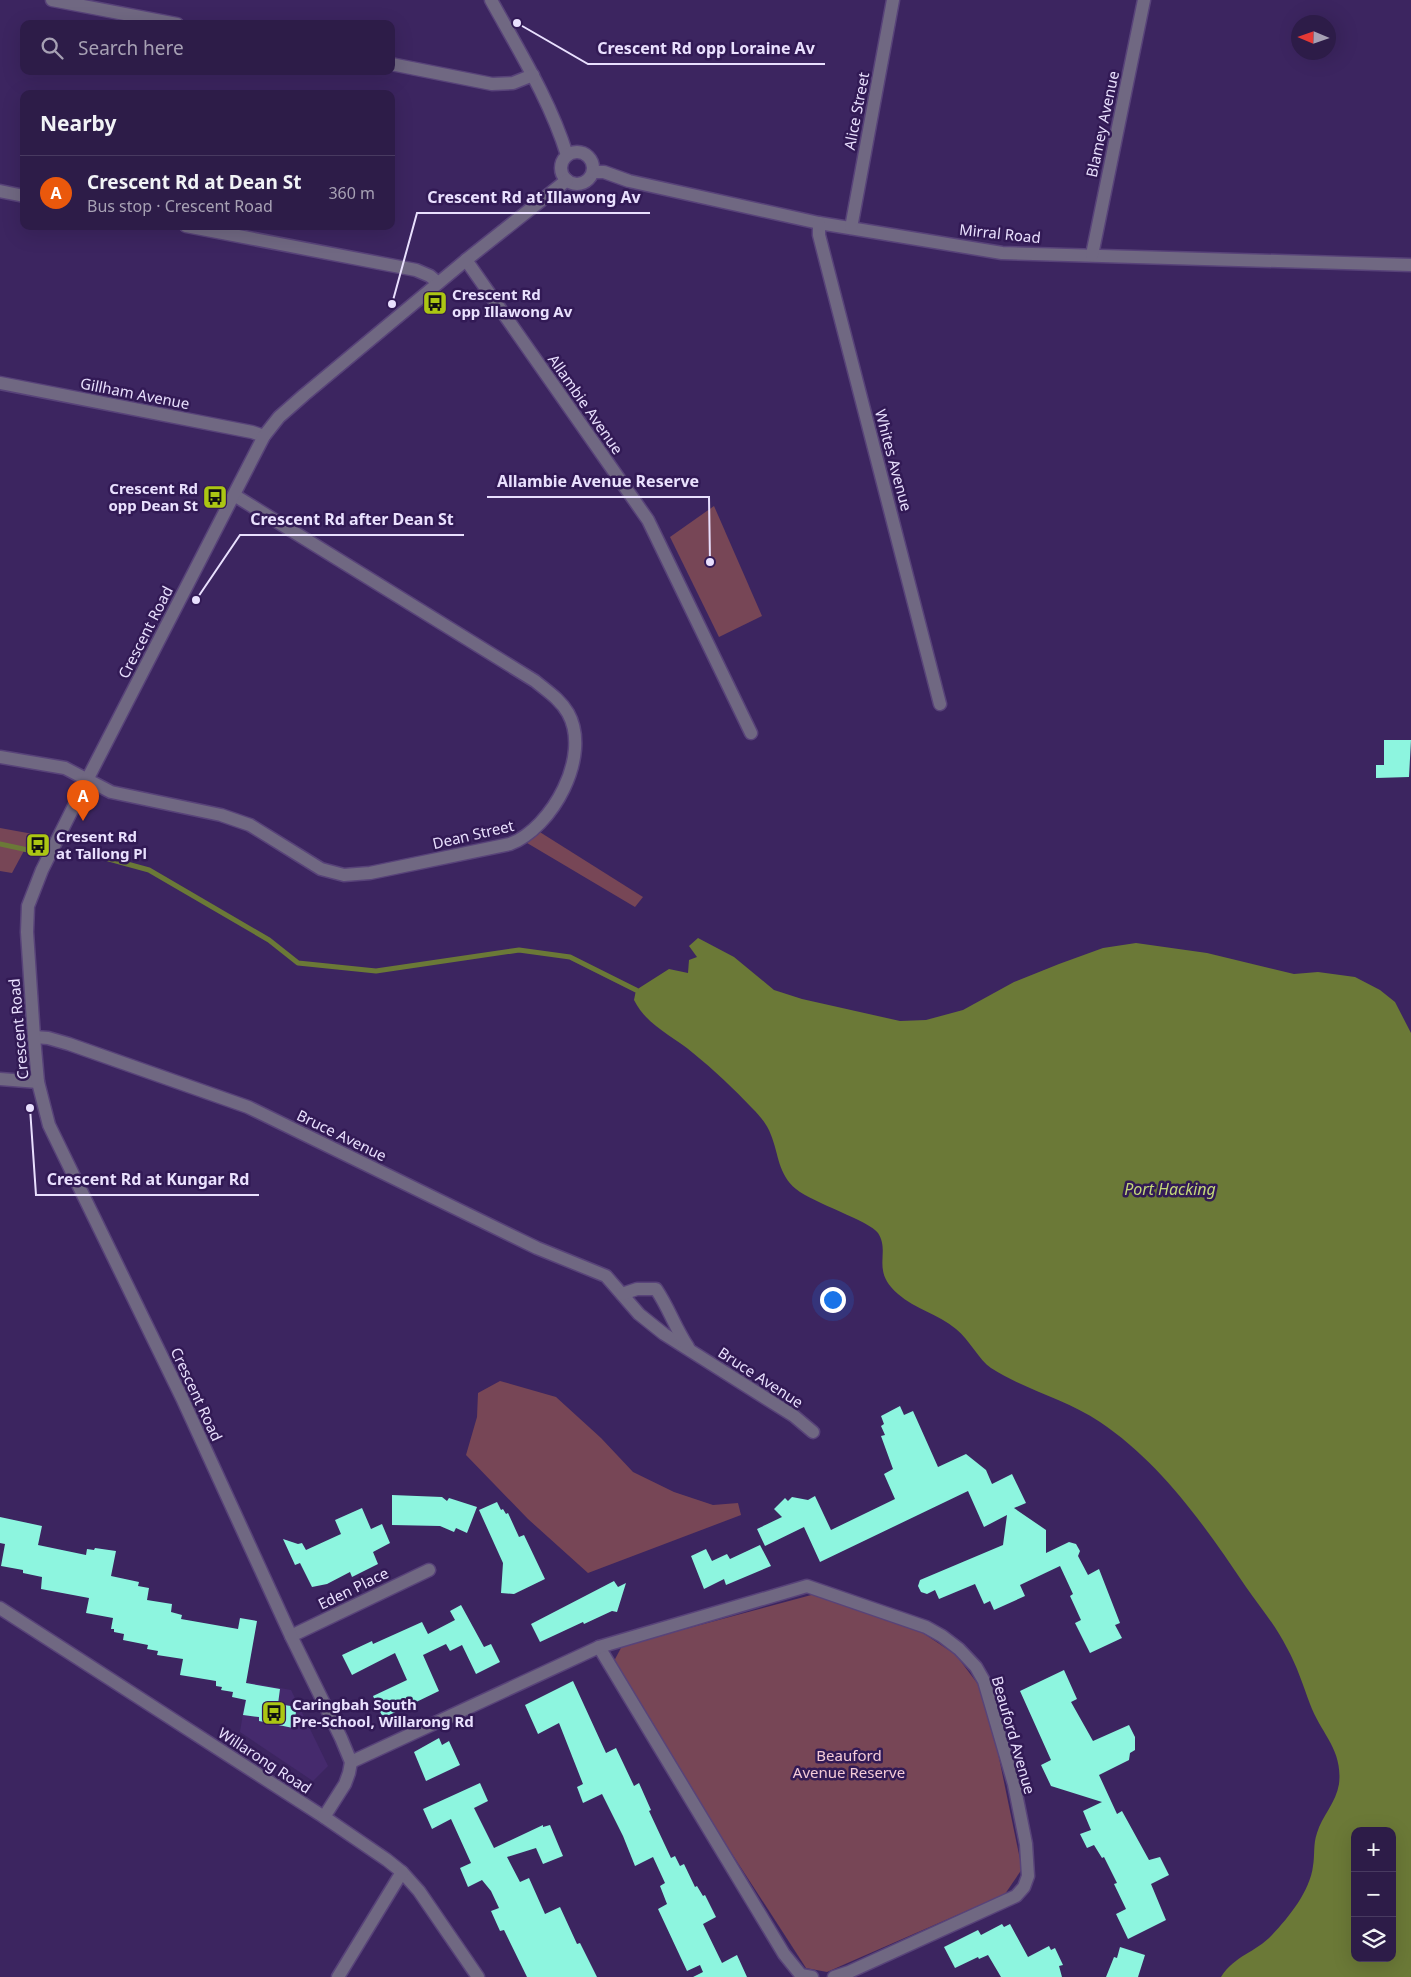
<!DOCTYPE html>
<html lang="en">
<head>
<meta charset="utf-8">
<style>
  :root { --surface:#2d1c48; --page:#35254f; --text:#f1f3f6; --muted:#a7a1b4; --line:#483a60; --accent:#ea580c }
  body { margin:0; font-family:"Noto Sans",sans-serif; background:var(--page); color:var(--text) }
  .controls { position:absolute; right:15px; bottom:15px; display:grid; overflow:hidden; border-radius:10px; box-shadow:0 5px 20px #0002 }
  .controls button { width:45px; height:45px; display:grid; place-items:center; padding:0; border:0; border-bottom:1px solid var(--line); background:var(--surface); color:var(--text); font:25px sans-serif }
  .compass { position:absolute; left:1291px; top:15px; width:45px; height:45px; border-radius:50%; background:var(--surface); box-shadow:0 5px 20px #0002; rotate:272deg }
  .you { position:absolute; left:832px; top:1299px; width:18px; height:18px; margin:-12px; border:4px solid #fff; border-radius:50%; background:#1a73e8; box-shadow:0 0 0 8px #1a73e833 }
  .badge { display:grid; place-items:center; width:32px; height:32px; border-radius:50%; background:var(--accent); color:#fff; font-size:16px; font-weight:700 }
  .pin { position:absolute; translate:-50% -41px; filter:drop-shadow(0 1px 2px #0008) }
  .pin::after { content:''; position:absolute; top:26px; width:18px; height:15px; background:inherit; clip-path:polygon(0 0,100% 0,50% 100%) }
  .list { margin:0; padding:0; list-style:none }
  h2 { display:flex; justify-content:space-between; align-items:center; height:65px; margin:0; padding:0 20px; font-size:21px }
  h2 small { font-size:16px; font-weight:400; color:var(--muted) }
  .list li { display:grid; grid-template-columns:32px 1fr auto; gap:15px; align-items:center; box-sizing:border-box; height:75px; padding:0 20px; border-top:1px solid var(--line) }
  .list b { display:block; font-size:19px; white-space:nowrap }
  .list p { margin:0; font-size:16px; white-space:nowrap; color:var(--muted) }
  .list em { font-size:16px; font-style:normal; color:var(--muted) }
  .icon { flex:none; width:28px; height:28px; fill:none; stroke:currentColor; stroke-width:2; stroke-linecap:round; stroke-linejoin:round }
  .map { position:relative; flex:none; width:1411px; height:1977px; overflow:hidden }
  .search { position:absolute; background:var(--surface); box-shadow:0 5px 20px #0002; left:20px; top:20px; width:375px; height:55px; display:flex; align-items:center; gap:12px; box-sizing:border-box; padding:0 18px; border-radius:10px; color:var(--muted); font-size:19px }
  .panel { position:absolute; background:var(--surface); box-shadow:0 5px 20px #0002; left:20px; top:90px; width:375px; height:140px; border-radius:10px }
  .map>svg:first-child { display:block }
  .built { fill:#452a6d }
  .green { fill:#774656 }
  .water { fill:#6b7937; fill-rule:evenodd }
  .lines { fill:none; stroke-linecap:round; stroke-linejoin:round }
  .stream { stroke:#6b7937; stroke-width:5 }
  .building { fill:#8df5df }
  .minor-casing { stroke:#584379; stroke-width:15 }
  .minor { stroke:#706882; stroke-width:12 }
  .labels { text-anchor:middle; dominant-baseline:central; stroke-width:5; stroke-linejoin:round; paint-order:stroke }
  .street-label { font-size:15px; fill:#e9e0fe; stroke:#321a55 }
  .poi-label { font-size:15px; font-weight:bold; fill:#e9e0fe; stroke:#321a55; text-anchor:start }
  .park-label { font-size:15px; fill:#f4cbd7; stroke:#321a55 }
  .water-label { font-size:16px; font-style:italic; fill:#c4d87a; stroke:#321a55 }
  .leader { fill:none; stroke:#e9e0fe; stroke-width:2 }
  .callout-dot { fill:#e9e0fe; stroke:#321a55; stroke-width:2 }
  .callout-label { font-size:16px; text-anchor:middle; font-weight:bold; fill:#e9e0fe; stroke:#321a55; stroke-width:5; stroke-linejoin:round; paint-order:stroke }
</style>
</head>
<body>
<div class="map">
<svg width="1411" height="1977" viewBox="0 0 1411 1977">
  <rect width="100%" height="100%" fill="#3c2560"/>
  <path class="built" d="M248,1682l43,8 37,76 -15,15 -73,-49z"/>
  <g class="green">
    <path d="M714,506l48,110 -43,21 -49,-100z"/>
    <path d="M0,828l33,6 -21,39 -12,-2z"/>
    <path d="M535,829l108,68 -8,10 -113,-67z"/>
    <path d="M500,1381l56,16 45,41 32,34 41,20 39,13 25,-2 3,12 -153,58 -60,-54 -62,-64 11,-38 1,-24z"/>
    <path d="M815,1594l105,37 36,24 30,40 36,174 -17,25 -178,78 -21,-4 -127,-196 -66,-109 9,-17z"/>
  </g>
  <path class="water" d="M698,938l36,19 40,33 28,9 98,22 26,-1 37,-10 51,-28 45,-18 44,-16 33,-5 71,10 87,21 24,-2 37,5 25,13 15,12 16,31v944h-190c14,-22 34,-24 51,-42 17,-18 38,-44 41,-69 2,-11 0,-22 4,-33 5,-17 19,-30 22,-49 4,-35 -18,-50 -29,-80 -7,-19 -13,-38 -23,-56 -11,-22 -27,-41 -41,-61 -41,-61 -85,-124 -146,-165 -34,-23 -75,-32 -109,-54 -12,-8 -22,-29 -35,-39 -18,-15 -41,-20 -58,-35 -28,-24 -7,-41 -20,-61 -8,-12 -65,-30 -82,-44 -18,-15 -17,-34 -25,-54 -4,-11 -11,-19 -19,-27 -18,-19 -38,-38 -59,-55 -21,-18 -46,-27 -59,-53l2,-10 33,-21 19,4 1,-13 8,-3 -8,-11zM1355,1831h37v127h-37z"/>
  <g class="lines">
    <g class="stream">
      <path d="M0,844l28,6"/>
      <path d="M87,853l62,17 120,70 29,23 78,8 143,-21 51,7 66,33"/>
    </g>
  </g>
  <g class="building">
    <path d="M1384,740h27l-2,37 -33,1v-13h8z"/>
    <path d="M900,1406l4,9 9,-4 25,56 28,-13 20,16 6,14 20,-10 14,29 -12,5 32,22v23l23,-11 7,2 4,7 -2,5 10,19 11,-6 21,54 -5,2 7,13 -32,15 -15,-30 6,-3 -11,-24 3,-2 -13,-28 -40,19 5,11 -31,14 -4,-9 -6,3 -9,-20 -36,15 -4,-9 -8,4 -6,-2 -3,-6 2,-6 83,-35 4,-30 -23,12 -16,-36 -148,71 -16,-35 -39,19 -8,-17 25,-12 -8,-8 11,-11 3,3 4,-4 16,3 7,-4 16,34 64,-31 -11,-25 9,-5 -12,-33 4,-1 -4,-9 3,-2 -3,-8z"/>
    <path d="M392,1495l50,2 5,4 2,-3 28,9 -10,26 -11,-5 -2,4 -14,-6 -48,-1z"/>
    <path d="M497,1502l4,8 2,-1 3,5 2,-1 11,24 5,-2 21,44 -31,15 -13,-1 2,-30 -24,-53z"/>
    <path d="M362,1508l9,21 11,-5 8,19 -17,9 5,12 -26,13 -2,-5 -23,12 -15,3 -12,-24 -5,2 -12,-26 15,5 4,-1 4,7 35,-16 -6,-14z"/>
    <path d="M0,1517l42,9 -4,19 48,10 1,-6 7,1 1,-2 21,3 -5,25 28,6 -1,4 11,2 -2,12 25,4 -1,8 11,3 -1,4 57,10 2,-11 17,3 -11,62 34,6 -2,15 19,3 -4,21 -34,-7v-4l-16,-2 3,-15 -14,-3 1,-5 -12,-2 1,-3 -6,-1v-5l-36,-6 3,-16 -26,-4 1,-4 -11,-2 1,-4 -25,-5 1,-6 -10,-2v-3h-3l2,-11 -27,-5 3,-15 -48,-9 1,-12 -19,-4v-3l-22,-4 4,-22 -5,-1z"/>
    <path d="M760,1545l11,21 -45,19 -2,-6 -20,10 -13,-33 15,-7 6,12 15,-7 3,5z"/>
    <path d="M614,1581l4,6 8,-4 -9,29 -5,-1 -28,13 -1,-2 -43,20 -9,-18z"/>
    <path d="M461,1605l23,42 7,-3 9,18 -24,12 -14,-29 -12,6 -4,-7 -23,11 16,36 -56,27 -10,-22 34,-16 -12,-27 -43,22 -10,-20 30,-14 1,3 49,-22 6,12 27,-14 -5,-9z"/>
    <path d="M1064,1670l13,29 -6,3 22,39 36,-16 6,12v13l-5,3 -1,7 -30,15 18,39 5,-3 27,49 11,-3 9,18 -18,9 15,36 -38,19 -12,-25 10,-5 -12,-25 3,-1 -13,-26 -2,1 -8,-13 -7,3 -7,-14 11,-4 -8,-19 19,-9 -51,-16 -10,-21 10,-5 -31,-69z"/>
    <path d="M573,1681l33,72 10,-5 18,38 5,-3 12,27 -2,1 22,47 4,-2 5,10 4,-2 11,23 2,-1 6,10 2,-1 11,22 -13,7 19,39 15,-8 10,22h-54l10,-5 -3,-7 -13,6 -29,-62 9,-5 -7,-18 5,-3 -12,-26 -18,9 -12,-30 -21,-42 -19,9 -6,-16 6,-3 -24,-61 -21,11 -13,-29z"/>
    <path d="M439,1738l3,7 7,-4 11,24 -34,16 -12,-29z"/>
    <path d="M480,1783l8,18 -14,7 20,40 49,-23v2l7,-2 13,31 -20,8 -7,-16 -29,9 13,25 9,-4 16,36 15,-7 17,37 3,-1 17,34h-70l-23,-47 -4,1 -9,-20 8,-3 -8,-17 -9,-11 -14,7 -8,-19 11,-5 -20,-44 -19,10 -9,-20z"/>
    <path d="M1002,1924l2,3 6,-3 18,33 21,-11 2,4 4,-2 8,17 -4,1 3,11h-61l-13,-22 -9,4 -1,-2 -23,11 -11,-21 34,-17 3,5z"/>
    <path d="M1120,1947l25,8 -7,22h-32l8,-20 3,1z"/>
  </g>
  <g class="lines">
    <defs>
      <g id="minor">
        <path d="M52,0l125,24"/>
        <path d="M491,0c28,51 59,100 76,155"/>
        <path d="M391,64l101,20 21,-1 20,-8"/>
        <circle cx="577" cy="168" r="16"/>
        <path d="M593,172h11l25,9 190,42 183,30 409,12"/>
        <path d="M0,191l24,5"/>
        <path d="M819,223v12l121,469"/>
        <path d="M186,226l230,44 14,6 8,7"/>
        <path d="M851,228l42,-228"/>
        <path d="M1092,255l52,-255"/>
        <path d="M466,260l182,260 103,213"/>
        <path d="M0,383l252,49 12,4"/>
        <path d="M0,757l65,11 46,24 110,23 29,10 71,44 23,6 26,-2 140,-29c42,-16 82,-88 58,-131 -8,-14 -21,-22 -33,-32l-301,-186"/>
        <path d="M34,1037l14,1 21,6 179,63 289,141 69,28 33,38 25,20 130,82 19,16"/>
        <path d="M0,1079l38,3"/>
        <path d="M622,1294l15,-5h19c13,19 19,39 32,58"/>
        <path d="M0,1608l324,209 63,43 15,12 17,19 59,86"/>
        <path d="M291,1636l138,-66"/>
        <path d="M599,1647l185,307 17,21 11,2"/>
        <path d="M351,1762l248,-115 208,-61 119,41 16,9 17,13 17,18 8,14 30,103 12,60 2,32 -4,11 -8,9 -167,76 -15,5"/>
        <path d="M324,1817l21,-33 4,-11 2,-11 -10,-24 -50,-102 -109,-238 -133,-273 -11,-43 -4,-45 -7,-105 1,-26 14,-36 45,-90 177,-344 15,-19 25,-22 162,-135 101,-80"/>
        <path d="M338,1977l64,-105"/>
      </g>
    </defs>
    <use href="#minor" class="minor-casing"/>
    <use href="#minor" class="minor"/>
  </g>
  <defs>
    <symbol id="bus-square" viewBox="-11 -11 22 22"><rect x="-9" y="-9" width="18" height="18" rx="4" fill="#acc613" stroke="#321a55"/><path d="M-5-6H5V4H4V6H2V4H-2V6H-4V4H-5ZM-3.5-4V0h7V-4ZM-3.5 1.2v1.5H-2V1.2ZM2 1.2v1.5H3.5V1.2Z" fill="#111"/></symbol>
  </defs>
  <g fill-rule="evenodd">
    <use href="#bus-square" x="421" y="289" width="28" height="28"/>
    <use href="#bus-square" x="201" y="483" width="28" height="28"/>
    <use href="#bus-square" x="24" y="831" width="28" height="28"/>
    <use href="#bus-square" x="260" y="1699" width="28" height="28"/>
  </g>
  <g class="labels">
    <g class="street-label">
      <text transform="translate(856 111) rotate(-79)">Alice Street</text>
      <text transform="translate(1102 124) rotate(-78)">Blamey Avenue</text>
      <text transform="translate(1000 233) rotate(6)">Mirral Road</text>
      <text transform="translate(135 393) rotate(11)">Gillham Avenue</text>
      <text transform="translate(586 404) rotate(55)">Allambie Avenue</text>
      <text transform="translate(894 460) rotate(75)">Whites Avenue</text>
      <text transform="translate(145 632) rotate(-63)">Crescent Road</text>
      <text transform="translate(473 834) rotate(-13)">Dean Street</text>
      <text transform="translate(18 1029) rotate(-95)">Crescent Road</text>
      <text transform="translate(342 1135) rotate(26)">Bruce Avenue</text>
      <text transform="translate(761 1377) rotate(33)">Bruce Avenue</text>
      <text transform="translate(197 1394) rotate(65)">Crescent Road</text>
      <text transform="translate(353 1588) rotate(-26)">Eden Place</text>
      <text transform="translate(1014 1735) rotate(74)">Beauford Avenue</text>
      <text transform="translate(265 1760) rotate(33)">Willarong Road</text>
    </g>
    <g class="poi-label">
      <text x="452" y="294">Crescent Rd<tspan x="452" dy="17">opp Illawong Av</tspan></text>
      <text x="198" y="488" text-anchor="end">Crescent Rd<tspan x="198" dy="17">opp Dean St</tspan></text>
      <text x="56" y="836">Cresent Rd<tspan x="56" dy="17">at Tallong Pl</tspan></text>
      <text x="292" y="1704">Caringbah South<tspan x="292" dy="17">Pre-School, Willarong Rd</tspan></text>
    </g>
    <g class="park-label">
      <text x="849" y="1755">Beauford<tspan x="849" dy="17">Avenue Reserve</tspan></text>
    </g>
    <g class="water-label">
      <text x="1170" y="1189">Port Hacking</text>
    </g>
  </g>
  <path class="leader" d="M517 23L588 64H825M392 304L417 213H650M710 562L709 497H487M196 600L240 535H464M30 1108L36 1195H259"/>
  <g class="callout-dot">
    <circle cx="517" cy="23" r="5"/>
    <circle cx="392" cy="304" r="5"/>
    <circle cx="710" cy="562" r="5"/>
    <circle cx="196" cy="600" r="5"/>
    <circle cx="30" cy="1108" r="5"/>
  </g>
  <g class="callout-label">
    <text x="706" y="54">Crescent Rd opp Loraine Av</text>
    <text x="534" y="203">Crescent Rd at Illawong Av</text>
    <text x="598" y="487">Allambie Avenue Reserve</text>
    <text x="352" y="525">Crescent Rd after Dean St</text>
    <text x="148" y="1185">Crescent Rd at Kungar Rd</text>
  </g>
</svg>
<div class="controls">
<button>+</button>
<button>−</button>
<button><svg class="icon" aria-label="layers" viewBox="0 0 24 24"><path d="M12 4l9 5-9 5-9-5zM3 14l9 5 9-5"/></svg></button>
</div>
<svg class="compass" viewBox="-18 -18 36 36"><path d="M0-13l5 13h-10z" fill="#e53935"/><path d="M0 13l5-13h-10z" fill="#a7a1b4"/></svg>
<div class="you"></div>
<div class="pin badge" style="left:83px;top:821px">A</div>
<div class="search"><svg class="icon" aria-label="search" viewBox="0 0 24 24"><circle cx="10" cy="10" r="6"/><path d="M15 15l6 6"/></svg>Search here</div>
<section class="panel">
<h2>Nearby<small></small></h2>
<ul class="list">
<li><span class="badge">A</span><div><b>Crescent Rd at Dean St</b><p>Bus stop · Crescent Road</p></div><em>360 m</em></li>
</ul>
</section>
</div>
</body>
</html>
